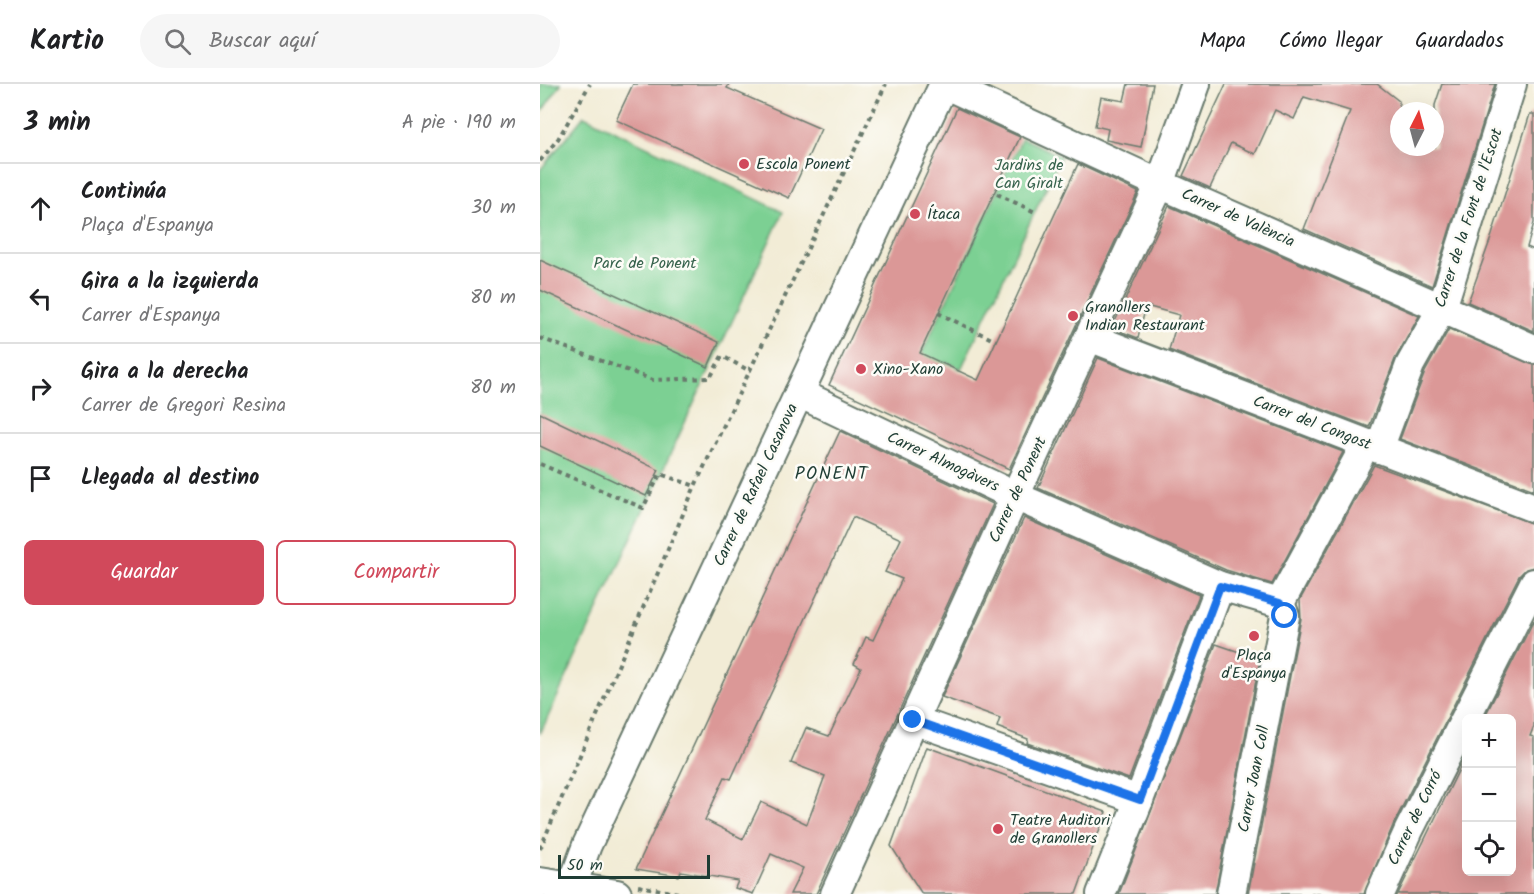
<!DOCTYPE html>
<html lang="es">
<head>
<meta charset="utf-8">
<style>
  :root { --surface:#fff; --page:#f6f6f6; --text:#202124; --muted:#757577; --line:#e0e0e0; --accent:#d1495b }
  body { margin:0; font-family:Kalam,sans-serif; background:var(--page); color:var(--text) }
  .controls { position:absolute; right:18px; bottom:18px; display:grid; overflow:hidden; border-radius:9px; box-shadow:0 6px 24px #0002 }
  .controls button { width:54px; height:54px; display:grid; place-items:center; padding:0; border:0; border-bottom:2px solid var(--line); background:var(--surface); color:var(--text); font:30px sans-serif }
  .compass { position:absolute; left:850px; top:18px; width:54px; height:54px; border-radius:50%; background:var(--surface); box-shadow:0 6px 24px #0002; rotate:6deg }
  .scale { position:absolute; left:18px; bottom:15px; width:152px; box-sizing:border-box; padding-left:6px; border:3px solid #1f3d34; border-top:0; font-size:16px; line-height:21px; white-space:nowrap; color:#1f3d34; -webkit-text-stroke:4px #fdfcf7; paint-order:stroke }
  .stop { position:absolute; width:18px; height:18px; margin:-14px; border:4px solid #1a73e8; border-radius:50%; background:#fff }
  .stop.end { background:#1a73e8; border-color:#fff; box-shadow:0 2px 6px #0008 }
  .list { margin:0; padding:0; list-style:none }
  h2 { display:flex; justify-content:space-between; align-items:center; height:78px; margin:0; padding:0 24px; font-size:26px }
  h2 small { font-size:20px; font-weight:400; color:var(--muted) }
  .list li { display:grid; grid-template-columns:39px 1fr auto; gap:18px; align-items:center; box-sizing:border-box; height:90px; padding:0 24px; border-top:2px solid var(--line) }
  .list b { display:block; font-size:22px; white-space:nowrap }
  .list p { margin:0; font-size:20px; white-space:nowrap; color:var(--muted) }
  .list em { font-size:20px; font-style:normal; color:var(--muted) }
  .actions { display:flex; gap:12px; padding:18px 24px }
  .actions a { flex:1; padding:14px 0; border:2px solid var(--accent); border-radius:9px; text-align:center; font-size:21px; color:var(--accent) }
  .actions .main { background:var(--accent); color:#fff }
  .icon { flex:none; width:33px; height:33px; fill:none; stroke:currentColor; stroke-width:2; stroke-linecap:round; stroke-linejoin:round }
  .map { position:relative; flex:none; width:994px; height:810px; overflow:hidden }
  header { display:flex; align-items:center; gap:36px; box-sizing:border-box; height:84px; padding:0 30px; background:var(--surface); border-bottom:2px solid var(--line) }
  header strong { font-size:28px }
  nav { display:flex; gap:33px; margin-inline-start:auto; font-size:21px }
  .search { width:420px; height:54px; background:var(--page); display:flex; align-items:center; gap:15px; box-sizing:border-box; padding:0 21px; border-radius:33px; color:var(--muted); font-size:22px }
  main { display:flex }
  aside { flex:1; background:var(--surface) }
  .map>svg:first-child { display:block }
  .green { fill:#7bd093; stroke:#4d8664; stroke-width:1.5 }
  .building { fill:#db9897; fill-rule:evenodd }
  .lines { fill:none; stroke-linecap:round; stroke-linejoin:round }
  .minor-casing { stroke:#697a6d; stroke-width:32 }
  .path { stroke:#697a6d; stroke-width:4; stroke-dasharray:4.5 4.5; stroke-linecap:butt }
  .minor { stroke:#fff; stroke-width:28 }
  .route { stroke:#1a73e8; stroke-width:8 }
  .poi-dot { fill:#d1495b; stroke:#fdfcf7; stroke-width:2 }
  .labels { text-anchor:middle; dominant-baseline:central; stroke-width:5; stroke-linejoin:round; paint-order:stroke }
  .poi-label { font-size:16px; fill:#1f3d34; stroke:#fdfcf7; text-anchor:start }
  .park-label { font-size:16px; fill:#36624c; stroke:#fdfcf7 }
  .street-label { font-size:16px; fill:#1f3d34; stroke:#fdfcf7 }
  .neighbourhood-label { font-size:18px; letter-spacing:1.5px; fill:#1f3d34; stroke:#fdfcf7 }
</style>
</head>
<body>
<header>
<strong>Kartio</strong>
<div class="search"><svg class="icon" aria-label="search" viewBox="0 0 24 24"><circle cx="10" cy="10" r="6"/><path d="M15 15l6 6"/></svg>Buscar aquí</div>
<nav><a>Mapa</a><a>Cómo llegar</a><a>Guardados</a></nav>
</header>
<main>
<aside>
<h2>3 min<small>A pie · 190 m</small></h2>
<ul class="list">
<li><svg class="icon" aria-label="ahead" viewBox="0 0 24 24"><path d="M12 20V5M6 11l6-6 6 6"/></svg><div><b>Continúa</b><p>Plaça d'Espanya</p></div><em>30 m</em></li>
<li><svg class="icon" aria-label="left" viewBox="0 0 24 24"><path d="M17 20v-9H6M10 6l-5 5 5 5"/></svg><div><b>Gira a la izquierda</b><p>Carrer d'Espanya</p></div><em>80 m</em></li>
<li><svg class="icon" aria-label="right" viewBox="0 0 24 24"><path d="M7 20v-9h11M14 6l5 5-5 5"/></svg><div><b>Gira a la derecha</b><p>Carrer de Gregori Resina</p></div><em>80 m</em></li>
<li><svg class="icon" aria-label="arrive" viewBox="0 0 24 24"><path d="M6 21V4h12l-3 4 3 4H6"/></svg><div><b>Llegada al destino</b></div></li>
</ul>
<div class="actions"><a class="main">Guardar</a><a>Compartir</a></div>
</aside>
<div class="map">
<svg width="994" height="810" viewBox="0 0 994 810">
  <rect width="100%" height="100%" fill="#fdfcf7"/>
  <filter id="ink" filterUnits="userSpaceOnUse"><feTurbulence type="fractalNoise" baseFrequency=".0167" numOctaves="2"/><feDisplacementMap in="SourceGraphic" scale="12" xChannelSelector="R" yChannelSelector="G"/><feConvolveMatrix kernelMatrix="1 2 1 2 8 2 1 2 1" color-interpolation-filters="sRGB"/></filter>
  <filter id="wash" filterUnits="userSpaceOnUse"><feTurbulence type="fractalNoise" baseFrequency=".008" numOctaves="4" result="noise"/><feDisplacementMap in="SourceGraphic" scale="24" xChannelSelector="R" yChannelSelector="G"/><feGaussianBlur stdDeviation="1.35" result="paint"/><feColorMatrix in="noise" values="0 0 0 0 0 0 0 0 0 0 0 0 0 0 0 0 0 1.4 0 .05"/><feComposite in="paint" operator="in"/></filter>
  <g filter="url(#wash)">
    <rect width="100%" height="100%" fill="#f2ecd6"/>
    <g class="green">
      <path d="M0,0h21l-21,30z"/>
      <path d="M44,32l199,96 -243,522v-564z"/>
      <path d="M482,54l39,18 -100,213 -15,-7 -6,13 -23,-11z"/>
    </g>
    <g id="blocks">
      <g class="building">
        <path d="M93,0h96l-2,4 94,41 -32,69 -173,-78z"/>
        <path d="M588,0h25l-12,63 -35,-7 2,-11 -13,-3 6,-29 23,4z"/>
        <path d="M686,0h151l22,17v46h36v-42l7,-21h53l-63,202 -128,-57 46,-118 -46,-14 -10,22 -19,-9 -20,44 -24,-11 -21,45 -27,-12z"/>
        <path d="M417,24l63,29 -100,216 58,27 100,-216 60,28 -129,277 -180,-84z"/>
        <path d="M990,30h4v109l-7,24 7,3v81l-66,-29 24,-67z"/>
        <path d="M629,122l250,110 -24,43 -26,68 -200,-77 10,-35 -33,-9 -8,32 -26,-10z"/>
        <path d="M0,176l179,82 -11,25 -168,-77z"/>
        <path d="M909,245l85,36v125l-134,-51 25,-67z"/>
        <path d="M558,274l245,94 -71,132 -46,-14 -188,-82z"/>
        <path d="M0,329l119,57 -13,26 -106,-50z"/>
        <path d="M300,347l153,73 -177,390h-26l13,-26 -32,-14 -18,40 -18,-6 3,-7 -57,-10 -2,5 -43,-7zM313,433l48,22 -16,33 17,7 -29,61 -7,-3 -12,27 7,4 -32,68 -23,-8 -15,35 34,13 -18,48 -46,-22 -18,37 -38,-19 20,-43 6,2z"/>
        <path d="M834,381l160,59v43l-8,2 -7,7 -125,247 -30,71h-116l53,-275 -1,-19z"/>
        <path d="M484,434l175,77 -70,184 -102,-36 1,-4 -31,-12 3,-9 -58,-21z"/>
        <path d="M994,536v106l-4,10 4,1v157h-136l69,-141v119h45v-154h-28z"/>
        <path d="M676,560l44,15 -45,235h-96z"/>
        <path d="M387,663l179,65 -30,82h-154l-31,-48z"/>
      </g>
    </g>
  </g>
  <g filter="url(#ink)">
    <use href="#blocks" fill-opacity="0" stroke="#697a6d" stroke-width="1.5"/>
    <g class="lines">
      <defs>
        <g id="minor">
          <path d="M404,0l216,100 374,165"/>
          <path d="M549,253l445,171"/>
          <path d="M259,309l216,103 205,90 60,17 5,13 -54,278"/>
          <path d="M839,365l31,-84 32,-57 70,-224"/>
          <path d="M740,519l86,-159"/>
          <path d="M373,636l226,80"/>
          <path d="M0,798l77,12"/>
          <path d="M26,802l10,-11 11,-30 357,-761"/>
          <path d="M295,810l180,-398 145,-312 36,-100"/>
          <path d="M561,810l38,-94 81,-214"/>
          <path d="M840,810l29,-64 125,-247"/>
        </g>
      </defs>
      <use href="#minor" class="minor-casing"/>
      <g class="path">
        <path d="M0,77l18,-22 32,-55"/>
        <path d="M457,110l38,18"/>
        <path d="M398,229l58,28"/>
        <path d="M0,254l113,42 57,-2 12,-22 28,15"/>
        <path d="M0,380l103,44 17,-34 35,12"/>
        <path d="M0,765l155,-363 191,-402"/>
        <path d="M98,802l46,8"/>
      </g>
      <use href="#minor" class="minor"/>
    </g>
  </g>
  <g class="lines" filter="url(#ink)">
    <path class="route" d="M373,636l227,80 80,-214 60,17 5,13"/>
  </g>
  <g class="poi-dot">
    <circle cx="204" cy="80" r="6"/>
    <circle cx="375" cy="130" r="6"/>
    <circle cx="533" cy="232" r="6"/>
    <circle cx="321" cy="285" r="6"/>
    <circle cx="714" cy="552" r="6"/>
    <circle cx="458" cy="745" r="6"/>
  </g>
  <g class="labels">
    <g class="poi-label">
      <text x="216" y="80">Escola Ponent</text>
      <text x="387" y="130">Ítaca</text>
      <text x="545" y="223">Granollers<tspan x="545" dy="18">Indian Restaurant</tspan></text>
      <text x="333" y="285">Xino-Xano</text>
      <text x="714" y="571" text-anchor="middle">Plaça<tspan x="714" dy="18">d'Espanya</tspan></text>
      <text x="470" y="736">Teatre Auditori<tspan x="470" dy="18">de Granollers</tspan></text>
    </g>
    <g class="park-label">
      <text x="489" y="81">Jardins de<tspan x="489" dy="18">Can Giralt</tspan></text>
      <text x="105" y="179">Parc de Ponent</text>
    </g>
    <g class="street-label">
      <text transform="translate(698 134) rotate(24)">Carrer de València</text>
      <text transform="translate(929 134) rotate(-72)">Carrer de la Font de l'Escot</text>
      <text transform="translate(772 339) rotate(21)">Carrer del Congost</text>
      <text transform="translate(403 378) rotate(25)">Carrer Almogàvers</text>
      <text transform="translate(216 401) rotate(-65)">Carrer de Rafael Casanova</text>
      <text transform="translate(478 406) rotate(-65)">Carrer de Ponent</text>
      <text transform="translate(714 695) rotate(-79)">Carrer Joan Coll</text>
      <text transform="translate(875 734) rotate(-64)">Carrer de Corró</text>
    </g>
    <g class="neighbourhood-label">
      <text x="292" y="390">PONENT</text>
    </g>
  </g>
</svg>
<div class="controls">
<button>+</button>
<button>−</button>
<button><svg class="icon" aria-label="locate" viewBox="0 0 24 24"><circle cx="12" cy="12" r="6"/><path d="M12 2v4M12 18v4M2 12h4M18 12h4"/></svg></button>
</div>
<svg class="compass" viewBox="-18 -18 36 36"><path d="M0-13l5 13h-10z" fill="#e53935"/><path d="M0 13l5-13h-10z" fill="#757577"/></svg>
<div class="scale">50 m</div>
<div class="stop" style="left:745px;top:532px"></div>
<div class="stop end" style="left:373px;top:636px"></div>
</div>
</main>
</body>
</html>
